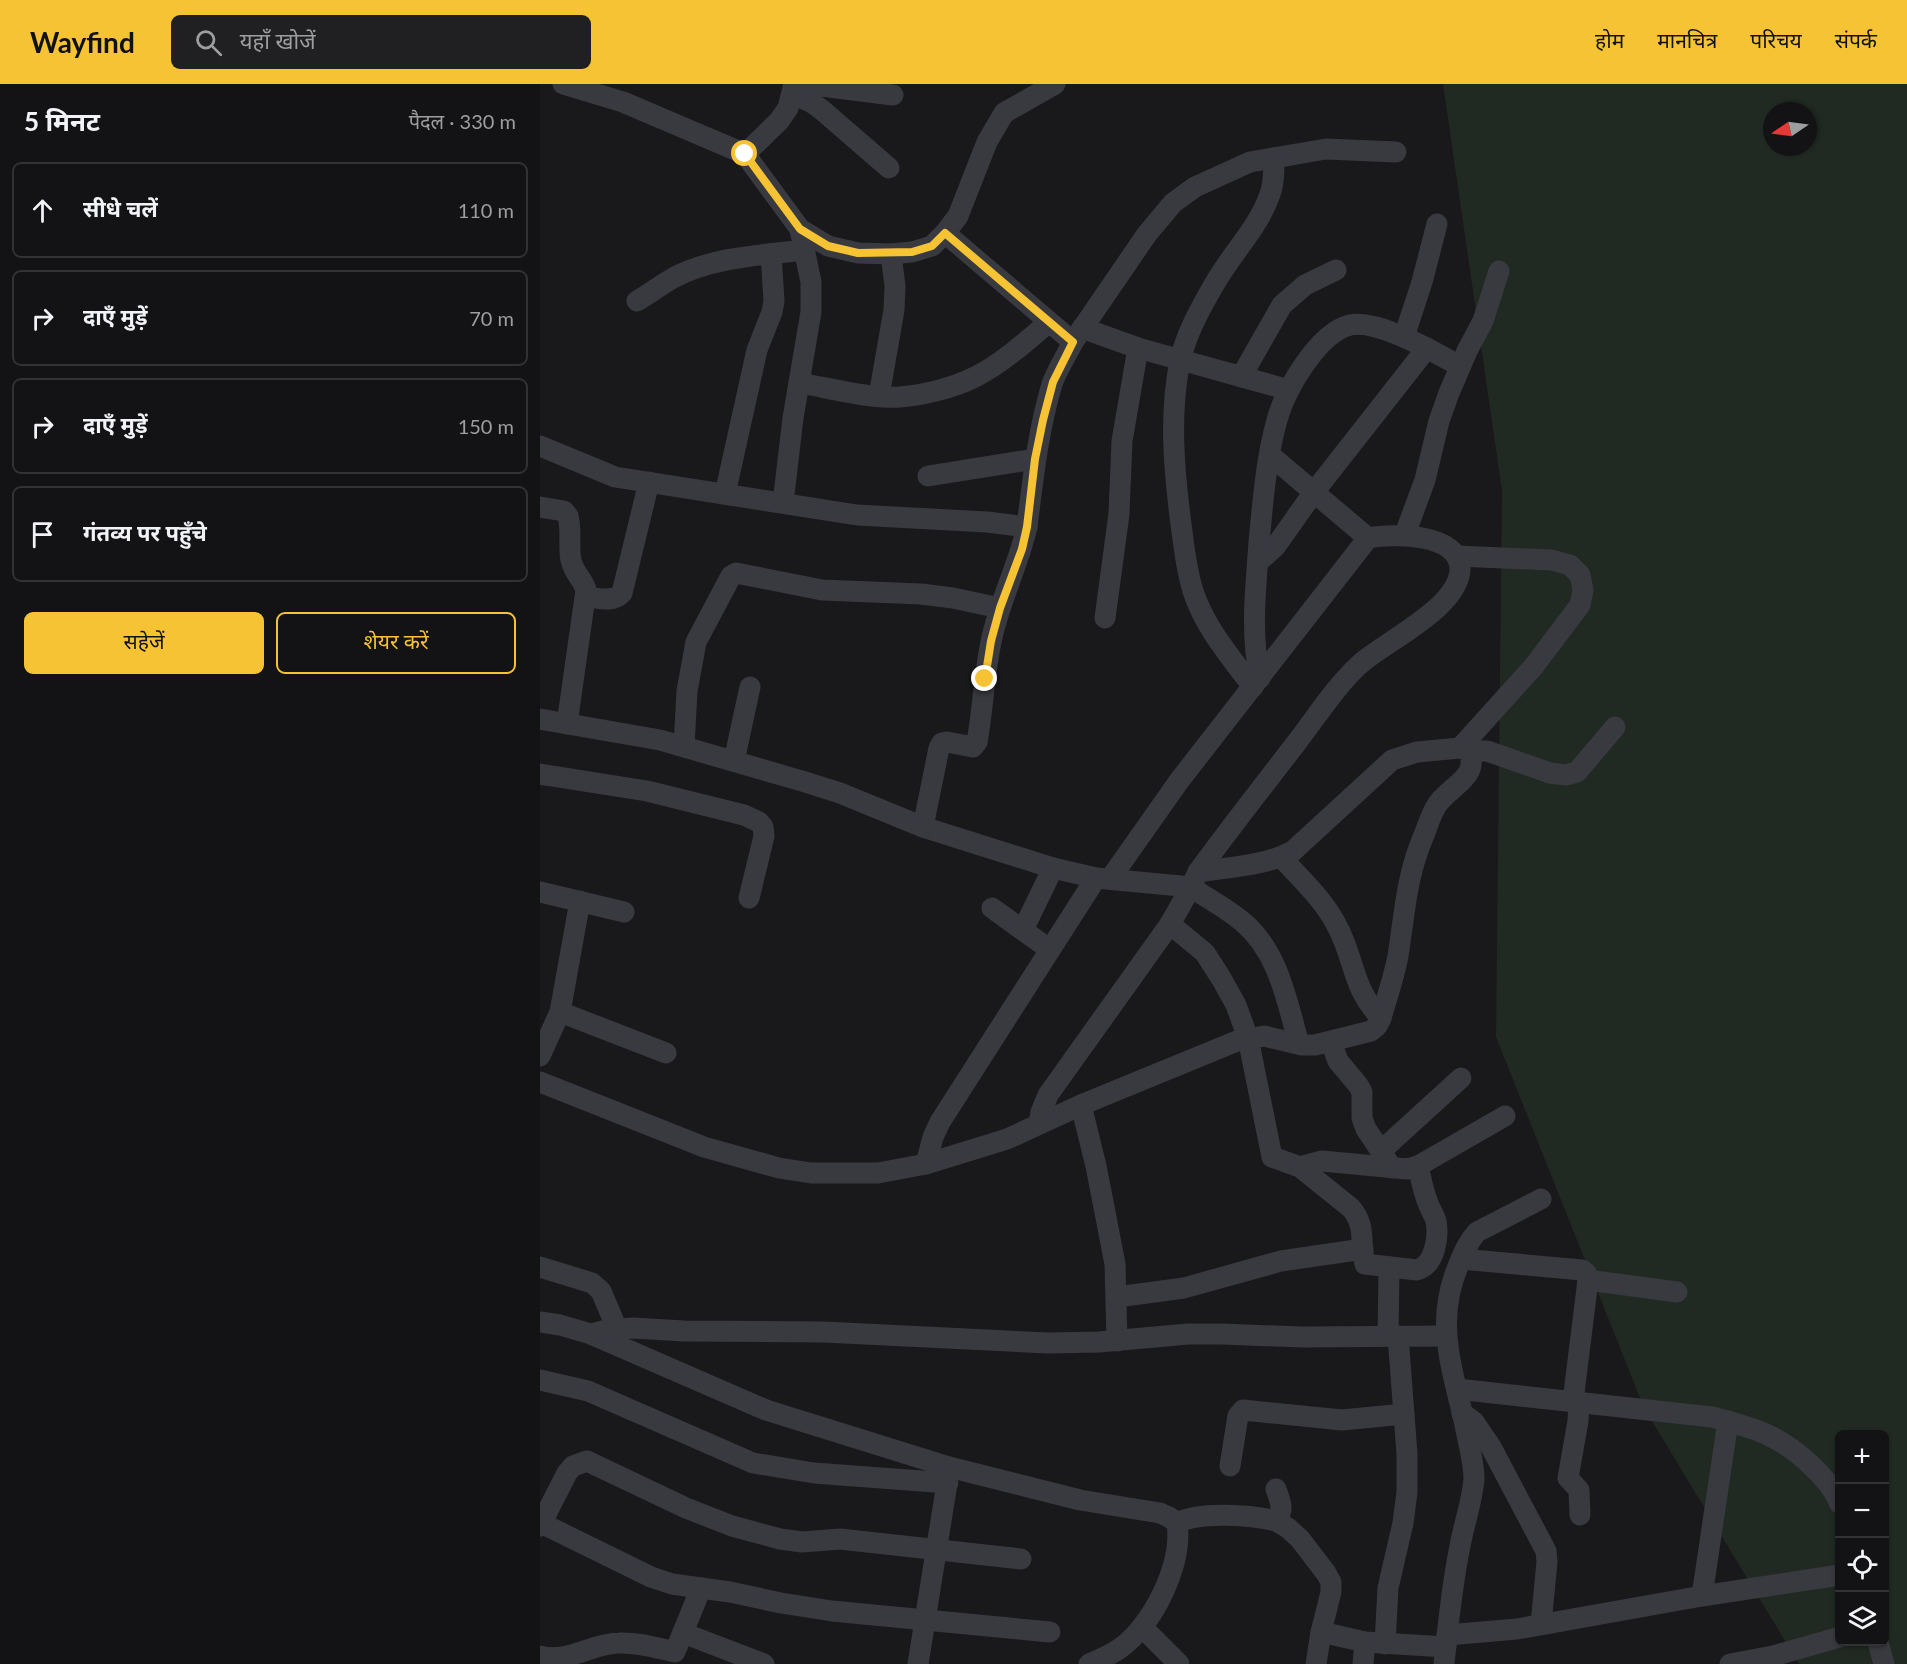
<!DOCTYPE html>
<html lang="hi">
<head>
<meta charset="utf-8">
<style>
  :root { --surface:#131214; --page:#202022; --text:#f1f3f6; --muted:#9d9ea0; --line:#323234; --accent:#f6c335 }
  body { margin:0; font-family:Lato,"Noto Sans Devanagari",sans-serif; background:var(--page); color:var(--text) }
  .controls { position:absolute; right:18px; bottom:18px; display:grid; overflow:hidden; border-radius:9px; box-shadow:0 2px 4px #0004 }
  .controls button { width:54px; height:54px; display:grid; place-items:center; padding:0; border:0; border-bottom:2px solid var(--line); background:var(--surface); color:var(--text); font:30px sans-serif }
  .compass { position:absolute; left:1223px; top:18px; width:54px; height:54px; border-radius:50%; background:var(--surface); box-shadow:0 2px 4px #0004; rotate:257deg }
  .stop { position:absolute; width:18px; height:18px; margin:-14px; border:4px solid #f6c335; border-radius:50%; background:#fff }
  .stop.end { background:#f6c335; border-color:#fff; box-shadow:0 2px 6px #0008 }
  .list { margin:0; padding:0; list-style:none }
  h2 { display:flex; justify-content:space-between; align-items:center; height:78px; margin:0; padding:0 24px; font-size:26px }
  h2 small { font-size:20px; font-weight:400; color:var(--muted) }
  .list li { display:grid; grid-template-columns:39px 1fr auto; gap:18px; align-items:center; box-sizing:border-box; height:96px; margin:0 12px 12px; padding:0 12px; border:2px solid var(--line); border-radius:9px }
  .list b { display:block; font-size:22px; white-space:nowrap }
  .list em { font-size:20px; font-style:normal; color:var(--muted) }
  .actions { display:flex; gap:12px; padding:18px 24px }
  .actions a { flex:1; padding:14px 0; border:2px solid var(--accent); border-radius:9px; text-align:center; font-size:21px; color:var(--accent) }
  .actions .main { background:var(--accent); color:#111 }
  .icon { flex:none; width:33px; height:33px; fill:none; stroke:currentColor; stroke-width:2; stroke-linecap:round; stroke-linejoin:round }
  .map { position:relative; flex:none; width:1367px; height:1580px; overflow:hidden }
  header { display:flex; align-items:center; gap:36px; box-sizing:border-box; height:84px; padding:0 30px; background:var(--accent); color:#111 }
  header strong { font-size:28px }
  nav { display:flex; gap:33px; margin-inline-start:auto; font-size:21px }
  .search { width:420px; height:54px; background:var(--page); display:flex; align-items:center; gap:15px; box-sizing:border-box; padding:0 21px; border-radius:9px; color:var(--muted); font-size:22px }
  main { display:flex }
  aside { flex:1; background:var(--surface) }
  .map>svg:first-child { display:block }
  .green { fill:#202922; fill-rule:evenodd }
  .lines { fill:none; stroke-linecap:round; stroke-linejoin:round }
  .minor { stroke:#393a40; stroke-width:21 }
  .route { stroke:#f6c335; stroke-width:8 }
</style>
</head>
<body>
<header>
<strong>Wayfind</strong>
<div class="search"><svg class="icon" aria-label="search" viewBox="0 0 24 24"><circle cx="10" cy="10" r="6"/><path d="M15 15l6 6"/></svg>यहाँ खोजें</div>
<nav><a>होम</a><a>मानचित्र</a><a>परिचय</a><a>संपर्क</a></nav>
</header>
<main>
<aside>
<h2>5 मिनट<small>पैदल · 330 m</small></h2>
<ul class="list">
<li><svg class="icon" aria-label="ahead" viewBox="0 0 24 24"><path d="M12 20V5M6 11l6-6 6 6"/></svg><div><b>सीधे चलें</b></div><em>110 m</em></li>
<li><svg class="icon" aria-label="right" viewBox="0 0 24 24"><path d="M7 20v-9h11M14 6l5 5-5 5"/></svg><div><b>दाएँ मुड़ें</b></div><em>70 m</em></li>
<li><svg class="icon" aria-label="right" viewBox="0 0 24 24"><path d="M7 20v-9h11M14 6l5 5-5 5"/></svg><div><b>दाएँ मुड़ें</b></div><em>150 m</em></li>
<li><svg class="icon" aria-label="arrive" viewBox="0 0 24 24"><path d="M6 21V4h12l-3 4 3 4H6"/></svg><div><b>गंतव्य पर पहुँचे</b></div></li>
</ul>
<div class="actions"><a class="main">सहेजें</a><a>शेयर करें</a></div>
</aside>
<div class="map">
<svg width="1367" height="1580" viewBox="0 0 1367 1580">
  <rect width="100%" height="100%" fill="#19181b"/>
  <path class="green" d="M903,0h464v1580h-108l-155,-256 -148,-371 6,-546zM1232,27h36v36h-36zM1300,1350h44v208h-44z"/>
  <g class="lines">
    <g class="minor">
      <path d="M23,0l60,18 122,52 55,75 28,17 30,7 33,1 21,-2 20,-6 13,-13 13,-17 29,-74 17,-29 51,-29"/>
      <path d="M265,0l88,11"/>
      <path d="M252,10l19,8 11,8 67,58"/>
      <path d="M205,70l34,-33 9,-13 6,-24"/>
      <path d="M97,217c12,-7 24,-16 36,-23 39,-21 89,-23 132,-28"/>
      <path d="M542,244l56,20 151,42"/>
      <path d="M864,253l18,-55 15,-58"/>
      <path d="M533,258l74,-108 26,-31 22,-16 55,-25 76,-13 70,3"/>
      <path d="M701,293l41,-72 23,-20 31,-15"/>
      <path d="M259,299c31,5 70,16 101,14 24,-2 53,-9 75,-20 26,-13 52,-36 74,-55"/>
      <path d="M339,312l15,-86 1,-24 -4,-32"/>
      <path d="M0,362l75,31 242,38 130,7 40,5c6,-48 11,-96 25,-143 5,-14 14,-28 21,-42l-128,-109"/>
      <path d="M730,371l98,83"/>
      <path d="M388,392l107,-17"/>
      <path d="M185,410l32,-144 15,-38 2,-11 -3,-47"/>
      <path d="M243,419l10,-85 18,-106v-30l-11,-53"/>
      <path d="M0,423l24,4 4,5c4,14 0,30 3,44 2,12 12,19 15,30l-19,134"/>
      <path d="M865,450l20,-54 14,-59 10,-28 18,-42 16,-30 16,-50"/>
      <path d="M917,472l95,4 18,5 10,10 3,15 -3,15 -46,61 -74,82"/>
      <path d="M718,478l17,-15 39,-55 113,-144"/>
      <path d="M46,513c12,1 28,6 36,-4l27,-111"/>
      <path d="M565,534l14,-104 3,-73 16,-93"/>
      <path d="M720,594c-10,-47 -4,-90 -1,-136 4,-41 7,-83 18,-122 8,-30 41,-87 73,-95 29,-6 85,28 110,41"/>
      <path d="M713,603c-22,-29 -49,-61 -60,-96 -7,-22 -9,-45 -12,-67 -7,-54 -12,-109 -1,-163 6,-27 21,-54 35,-78 17,-30 44,-56 55,-89 4,-11 4,-24 4,-36"/>
      <path d="M0,635l120,21 142,41 38,12 83,34 130,41 43,10 95,9 7,-15c31,-5 67,-6 95,-21l99,-91 25,-8 43,-4 9,3c11,27 -20,35 -32,54 -6,9 -9,20 -13,30 -18,42 -19,77 -26,121 -4,21 -11,41 -17,62l-4,8 -6,5 -56,14h-13l-38,-9 -27,5 -156,64 -74,34 -81,25 -48,9h-67l-32,-5 -75,-21 -164,-65"/>
      <path d="M144,663l3,-56 9,-49 35,-66 5,-3 86,17 99,4 32,4 47,10"/>
      <path d="M929,667h18l63,22 16,2 11,-3 38,-45"/>
      <path d="M194,677l16,-74"/>
      <path d="M0,690l107,17 97,24 15,7 4,5 1,9 -15,62"/>
      <path d="M383,743l16,-79 3,-5 5,-1 26,5 4,-5c6,-33 7,-67 14,-100 8,-40 27,-76 36,-115"/>
      <path d="M741,773c20,22 43,43 56,69 18,33 15,63 44,92"/>
      <path d="M570,795l69,-98 189,-243c25,-5 93,-5 92,32 -2,38 -74,71 -100,94 -24,22 -43,52 -63,78 -33,43 -67,86 -99,130"/>
      <path d="M0,808l84,20"/>
      <path d="M452,824l57,41"/>
      <path d="M630,840l35,29 16,25 15,27 12,33 24,119 28,10 51,41c16,19 8,35 14,56l52,6c18,-5 22,-33 19,-49 -2,-7 -6,-12 -8,-18 -5,-12 -7,-25 -10,-37"/>
      <path d="M483,846l30,-62"/>
      <path d="M20,928l106,41"/>
      <path d="M791,958l7,19 20,24 4,7v26l4,11 26,39"/>
      <path d="M0,972l20,-44 20,-111"/>
      <path d="M541,1021l15,61 19,98 2,77"/>
      <path d="M499,1040l2,-12 7,-17 122,-171 21,-37c17,12 37,22 53,36 35,30 43,79 55,121"/>
      <path d="M841,1067l80,-73"/>
      <path d="M386,1080l7,-27 7,-15 156,-244"/>
      <path d="M760,1083l22,-6 85,8 11,-3 87,-50"/>
      <path d="M921,1175l121,11 4,3 2,7 -15,121"/>
      <path d="M0,1183l52,16 9,8 16,38"/>
      <path d="M1048,1196l89,12"/>
      <path d="M577,1213l67,-9 97,-27 82,-12"/>
      <path d="M0,1238l20,3 31,9 175,76 183,57 131,33 80,13 9,4 8,6c6,41 -24,103 -58,126 -9,6 -20,11 -30,15"/>
      <path d="M51,1250l16,-4 26,-2 51,3 140,1 224,11 51,-1 89,-8h33l81,3 144,-1"/>
      <path d="M848,1252l1,-68"/>
      <path d="M0,1296l48,11 165,72 61,10 134,10"/>
      <path d="M917,1305l255,28c19,5 40,10 58,19 25,12 60,42 70,68"/>
      <path d="M1039,1317l-1,20 -10,57 11,12 1,25"/>
      <path d="M922,1329l12,9 17,25 55,104 1,11 -6,62"/>
      <path d="M690,1382l8,-50 5,-6 99,10 62,-6"/>
      <path d="M736,1437l12,7 12,11 26,34 5,9v10l-10,40 -5,32"/>
      <path d="M1,1439l110,54 21,7 58,8 51,11 51,8 218,21"/>
      <path d="M637,1439c23,-12 75,-8 99,-2 9,-12 4,-20 0,-32"/>
      <path d="M0,1442l27,-53 6,-7 14,-5 99,47 46,18 48,13 22,3 38,-3 181,20"/>
      <path d="M1162,1512l26,-175"/>
      <path d="M602,1543l37,37"/>
      <path d="M781,1548l44,10 81,5"/>
      <path d="M143,1549l81,31"/>
      <path d="M907,1551l70,-6 185,-33 138,-21"/>
      <path d="M1338,1558l6,22"/>
      <path d="M845,1560l3,-56 15,-65 4,-31v-38l-9,-118"/>
      <path d="M137,1563l24,-59"/>
      <path d="M0,1572c27,8 52,-13 79,-13 18,-1 38,5 56,9"/>
      <path d="M378,1580l31,-193"/>
      <path d="M823,1580l2,-22"/>
      <path d="M904,1580c4,-40 8,-79 16,-118 4,-22 12,-44 14,-67 0,-18 -6,-37 -9,-54 -13,-58 -31,-104 -6,-161 5,-12 9,-22 18,-32l64,-33"/>
      <path d="M1190,1580l43,-8 67,-19"/>
    </g>
  </g>
  <g class="lines">
    <path class="route" d="M205,70l55,75 28,17 30,7 54,-1 20,-6 13,-13 128,109 -20,40 -10,38 -8,39 -8,68 -5,22 -22,59 -9,33 -6,38"/>
  </g>
</svg>
<div class="controls">
<button>+</button>
<button>−</button>
<button><svg class="icon" aria-label="locate" viewBox="0 0 24 24"><circle cx="12" cy="12" r="6"/><path d="M12 2v4M12 18v4M2 12h4M18 12h4"/></svg></button>
<button><svg class="icon" aria-label="layers" viewBox="0 0 24 24"><path d="M12 4l9 5-9 5-9-5zM3 14l9 5 9-5"/></svg></button>
</div>
<svg class="compass" viewBox="-18 -18 36 36"><path d="M0-13l5 13h-10z" fill="#e53935"/><path d="M0 13l5-13h-10z" fill="#9d9ea0"/></svg>
<div class="stop" style="left:205px;top:70px"></div>
<div class="stop end" style="left:445px;top:595px"></div>
</div>
</main>
</body>
</html>
